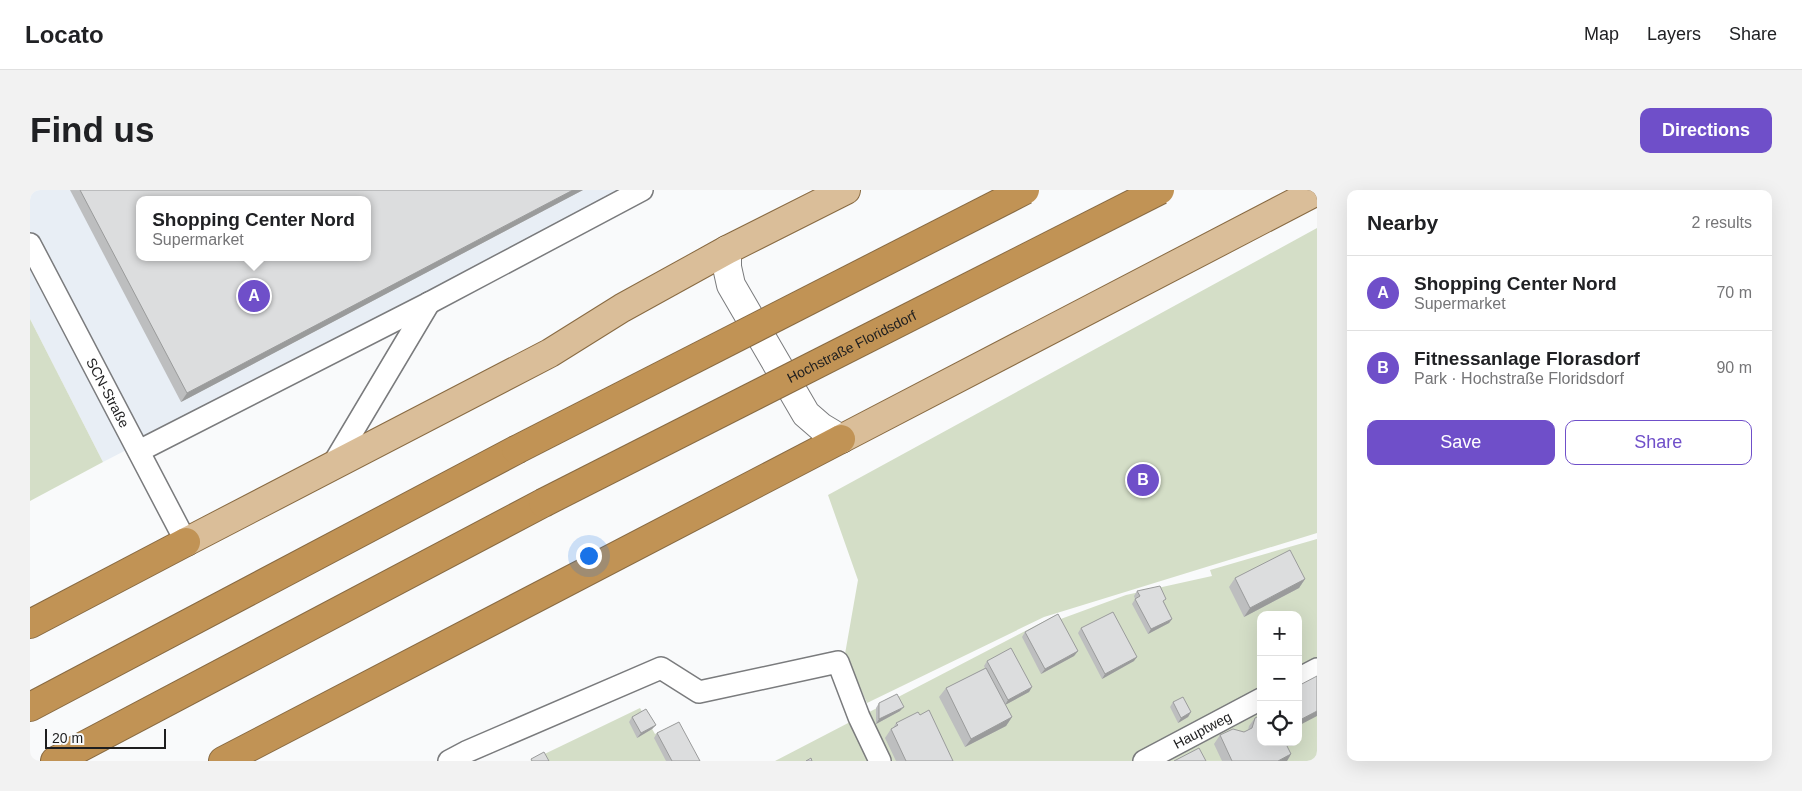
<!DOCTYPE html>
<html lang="en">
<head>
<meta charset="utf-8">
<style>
  :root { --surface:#fff; --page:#f2f2f2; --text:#202124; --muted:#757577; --line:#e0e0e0; --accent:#6f4fc9 }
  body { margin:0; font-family:Helvetica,sans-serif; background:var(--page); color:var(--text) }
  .controls { position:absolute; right:15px; bottom:15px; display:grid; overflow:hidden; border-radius:10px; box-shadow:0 5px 20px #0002 }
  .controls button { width:45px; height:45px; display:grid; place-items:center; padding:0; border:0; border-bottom:1px solid var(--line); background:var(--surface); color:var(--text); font:25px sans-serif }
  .scale { position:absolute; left:15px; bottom:12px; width:121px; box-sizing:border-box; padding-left:5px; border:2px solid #1e1e1f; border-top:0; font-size:14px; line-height:18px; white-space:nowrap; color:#1e1e1f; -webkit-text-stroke:4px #f9fafb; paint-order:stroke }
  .you { position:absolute; left:558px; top:365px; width:18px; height:18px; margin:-12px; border:4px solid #fff; border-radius:50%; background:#1a73e8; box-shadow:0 0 0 8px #1a73e833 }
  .badge { display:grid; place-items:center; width:32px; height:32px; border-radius:50%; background:var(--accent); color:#fff; font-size:16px; font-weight:700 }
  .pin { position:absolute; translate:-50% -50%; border:2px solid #fff; box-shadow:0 1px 5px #0006 }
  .popup { position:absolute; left:106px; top:6px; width:235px; height:65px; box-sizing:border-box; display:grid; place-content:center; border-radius:10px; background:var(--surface); filter:drop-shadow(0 1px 4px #0005); font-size:16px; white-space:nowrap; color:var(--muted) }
  .popup b { font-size:19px; color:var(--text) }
  .popup::after { content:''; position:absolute; left:50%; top:100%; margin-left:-10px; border:10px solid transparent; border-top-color:var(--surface) }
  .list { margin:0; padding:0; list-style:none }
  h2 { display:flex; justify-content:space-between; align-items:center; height:65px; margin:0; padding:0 20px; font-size:21px }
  h2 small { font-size:16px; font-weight:400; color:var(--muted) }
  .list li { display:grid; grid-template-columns:32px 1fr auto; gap:15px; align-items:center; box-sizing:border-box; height:75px; padding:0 20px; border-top:1px solid var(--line) }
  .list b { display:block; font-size:19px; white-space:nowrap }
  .list p { margin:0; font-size:16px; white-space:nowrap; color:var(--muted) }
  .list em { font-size:16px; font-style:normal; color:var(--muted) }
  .actions { display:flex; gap:10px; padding:15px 20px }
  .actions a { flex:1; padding:11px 0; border:1px solid var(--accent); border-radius:10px; text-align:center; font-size:18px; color:var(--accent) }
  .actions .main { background:var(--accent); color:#fff }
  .icon { flex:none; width:28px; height:28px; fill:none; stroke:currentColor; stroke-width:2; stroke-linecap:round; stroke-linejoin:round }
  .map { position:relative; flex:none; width:1287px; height:571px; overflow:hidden; border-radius:10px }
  header { display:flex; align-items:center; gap:30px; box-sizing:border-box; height:70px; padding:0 25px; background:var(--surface); border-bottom:1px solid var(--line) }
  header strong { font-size:24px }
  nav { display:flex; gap:28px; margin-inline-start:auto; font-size:18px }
  .intro { display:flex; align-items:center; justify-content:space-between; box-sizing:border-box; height:120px; padding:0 30px }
  h1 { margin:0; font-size:35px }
  .button { padding:12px 22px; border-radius:10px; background:var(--accent); color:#fff; font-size:18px; font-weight:700 }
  main { display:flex; gap:30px; padding:0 30px }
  aside { flex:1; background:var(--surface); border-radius:10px; box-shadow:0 5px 20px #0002 }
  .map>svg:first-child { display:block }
  .built { fill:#e8eef5; fill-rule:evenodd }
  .green { fill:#d4dec7; fill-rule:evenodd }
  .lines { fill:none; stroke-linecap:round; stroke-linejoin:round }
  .service-casing { stroke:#7a7b7d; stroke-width:24 }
  .minor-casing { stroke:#7a7b7d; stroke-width:30 }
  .primary-casing { stroke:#886a42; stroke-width:30 }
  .motorway-casing { stroke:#886a42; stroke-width:30 }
  .service { stroke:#fff; stroke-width:21 }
  .minor { stroke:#fff; stroke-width:28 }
  .primary { stroke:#dabe99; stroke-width:28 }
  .motorway { stroke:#c19355; stroke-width:28 }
  .motorway-bridge-casing { stroke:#886a42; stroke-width:30; stroke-linecap:butt }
  .motorway-bridge { stroke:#c19355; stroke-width:28 }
  .wall { fill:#bdbebf }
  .shaded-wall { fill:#9a9b9b }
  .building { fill:#dcddde; stroke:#9a9b9b; fill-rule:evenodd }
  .labels { text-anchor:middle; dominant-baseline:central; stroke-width:4; stroke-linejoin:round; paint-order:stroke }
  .street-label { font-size:14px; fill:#1e1e1f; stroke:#f9fafb }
</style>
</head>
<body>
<header>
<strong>Locato</strong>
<nav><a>Map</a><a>Layers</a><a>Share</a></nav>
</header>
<div class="intro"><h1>Find us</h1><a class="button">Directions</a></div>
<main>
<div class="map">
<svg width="1287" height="571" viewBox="0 0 1287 571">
  <rect width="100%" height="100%" fill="#f9fafb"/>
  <path class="built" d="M0,0h601l-528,272 -73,-143zM110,10h228v57h-228z"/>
  <g class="green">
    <path d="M1287,38v305l-273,84 -177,86 -22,-49 13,-74 -30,-85z"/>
    <path d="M0,129l73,143 -73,39z"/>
    <path d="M1287,349v222h-542l281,-146 2,5 68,-25 86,-19 -2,-6zM1231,425h37v127h-37z"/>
    <path d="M610,518l15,26 20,-10 20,37h-165z"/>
  </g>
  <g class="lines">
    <defs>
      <g id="service">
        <path id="s1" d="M0,54l156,298"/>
        <path d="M109,261l290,-148 213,-113"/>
        <path d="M302,276l97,-163"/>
        <path d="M1268,489l19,-10"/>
        <path d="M419,571l17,-9 195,-84 38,24 139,-30 21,55 21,44"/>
        <path id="s2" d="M1114,571l117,-62"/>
      </g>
      <path id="minor" d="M697,60v17l4,18 75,129 15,13 20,12"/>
      <g id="primary">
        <path d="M811,249l476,-248"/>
        <path d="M156,352l364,-189 72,-45 105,-58 119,-60"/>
      </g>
      <g id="motorway">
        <path d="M0,434l156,-82"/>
        <path d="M0,517l486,-257"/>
        <path d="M25,571l488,-258"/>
        <path d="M193,571l618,-322"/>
      </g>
    </defs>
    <use href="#service" class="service-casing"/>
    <use href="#minor" class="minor-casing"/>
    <use href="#primary" class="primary-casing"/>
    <use href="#motorway" class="motorway-casing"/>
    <use href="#service" class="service"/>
    <use href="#minor" class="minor"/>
    <use href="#primary" class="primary"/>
    <use href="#motorway" class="motorway"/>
    <defs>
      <g id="motorway-bridge">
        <path d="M486,260l509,-260"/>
        <path id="s3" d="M513,313l617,-313"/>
      </g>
    </defs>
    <use href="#motorway-bridge" class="motorway-bridge-casing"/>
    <use href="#motorway-bridge" class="motorway-bridge"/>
  </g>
  <g class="wall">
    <path d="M40,0h513l-402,212z"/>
    <path d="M1205,388l70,1 -6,9 -55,29 -15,-30z"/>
    <path d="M1107,401l27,11 8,17 -3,4 -21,11 -16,-30 3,-5 -1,-3z"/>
    <path d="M1051,438l53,33 -32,18 -24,-46z"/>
    <path d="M995,442l53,19 -4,5 -33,18 -19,-37z"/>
    <path d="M957,471l45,26 -3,5 -24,13 7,12 -6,9 -41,21 -26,-50 7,-9 39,-20 -1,-2z"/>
    <path d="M1143,512l18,10 -3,5 -10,6 -8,-16z"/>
    <path d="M849,513l21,8 -24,13v-16z"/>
    <path d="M602,527l24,8 -4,4 -15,9 -8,-16z"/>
    <path d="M1225,528l36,36 -4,7h-65l-8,-17 6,-9 24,-3 4,-2 1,-4z"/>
    <path d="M866,533l57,38h-57l-11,-23 6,-9 2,-1z"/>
    <path d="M627,543l43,28h-34l-12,-23z"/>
  </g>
  <g class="shaded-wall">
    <path d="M543,0h10l-402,212 6,-9z"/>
    <path d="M1275,389l-6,9 -55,29 6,-9z"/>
    <path d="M1142,429l-3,4 -21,11 3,-5z"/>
    <path d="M1048,461l-4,5 -33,18 4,-5z"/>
    <path d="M1107,467l-3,4 -32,18 3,-5z"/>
    <path d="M1002,497l-3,5 -24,13 3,-5z"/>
    <path d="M874,517l-4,4 -24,13 3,-5z"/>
    <path d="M1287,521v5l-19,10v-5z"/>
    <path d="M1161,522l-3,5 -10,6 3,-5z"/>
    <path d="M982,527l-6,9 -41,21 6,-8z"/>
    <path d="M626,535l-4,4 -15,9 4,-5z"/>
    <path d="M1261,564l-4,7h-9z"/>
  </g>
  <g class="building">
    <path d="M50,0h493l-386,203zM110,10h228v57h-228z"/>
    <path d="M1260,360l15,29 -55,29 -15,-30z"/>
    <path d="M1130,396l6,13 -3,2 9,18 -21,10 -16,-30 5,-3 -3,-5z"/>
    <path d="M1083,422l24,45 -32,17 -24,-46z"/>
    <path d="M1028,424l20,37 -33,18 -20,-37z"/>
    <path d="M981,458l21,39 -24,13 -21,-39z"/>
    <path d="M956,478l26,49 -41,22 -25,-51z"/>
    <path d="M1287,486v35l-19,10v-35z"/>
    <path d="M867,504l7,13 -25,12v-16z"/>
    <path d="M1153,507l8,15 -10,6 -8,-16z"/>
    <path d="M616,519l10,16 -15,8 -9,-16z"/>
    <path d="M899,520l24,51h-47l-15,-32 7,-4 -2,-2 22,-11 2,3z"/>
    <path d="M1231,525v27h24l6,12 -13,7h-46l-12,-26 13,-6 11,3 8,-4 3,-10z"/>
    <path d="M649,532l21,39h-28l-15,-28z"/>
    <path d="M1169,558l7,13h-32z"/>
    <path d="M514,562l5,9h-17l-1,-2z"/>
    <path d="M781,568l1,3h-6z"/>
  </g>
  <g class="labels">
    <g class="street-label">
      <text stroke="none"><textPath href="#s3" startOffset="346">Hochstraße Floridsdorf</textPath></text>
      <text stroke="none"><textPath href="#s1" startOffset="168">SCN-Straße</textPath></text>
      <text stroke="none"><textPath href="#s2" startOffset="66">Hauptweg</textPath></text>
    </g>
  </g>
</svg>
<div class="controls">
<button>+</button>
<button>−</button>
<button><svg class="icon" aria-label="locate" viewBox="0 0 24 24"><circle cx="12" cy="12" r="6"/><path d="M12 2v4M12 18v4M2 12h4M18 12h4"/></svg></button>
</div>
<div class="scale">20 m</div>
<div class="you"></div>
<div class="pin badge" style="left:224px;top:106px">A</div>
<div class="popup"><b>Shopping Center Nord</b>Supermarket</div>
<div class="pin badge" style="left:1113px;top:290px">B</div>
</div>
<aside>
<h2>Nearby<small>2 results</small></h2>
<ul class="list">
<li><span class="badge">A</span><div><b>Shopping Center Nord</b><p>Supermarket</p></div><em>70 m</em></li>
<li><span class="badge">B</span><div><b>Fitnessanlage Florasdorf</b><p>Park · Hochstraße Floridsdorf</p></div><em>90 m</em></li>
</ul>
<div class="actions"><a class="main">Save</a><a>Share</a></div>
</aside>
</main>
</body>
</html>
